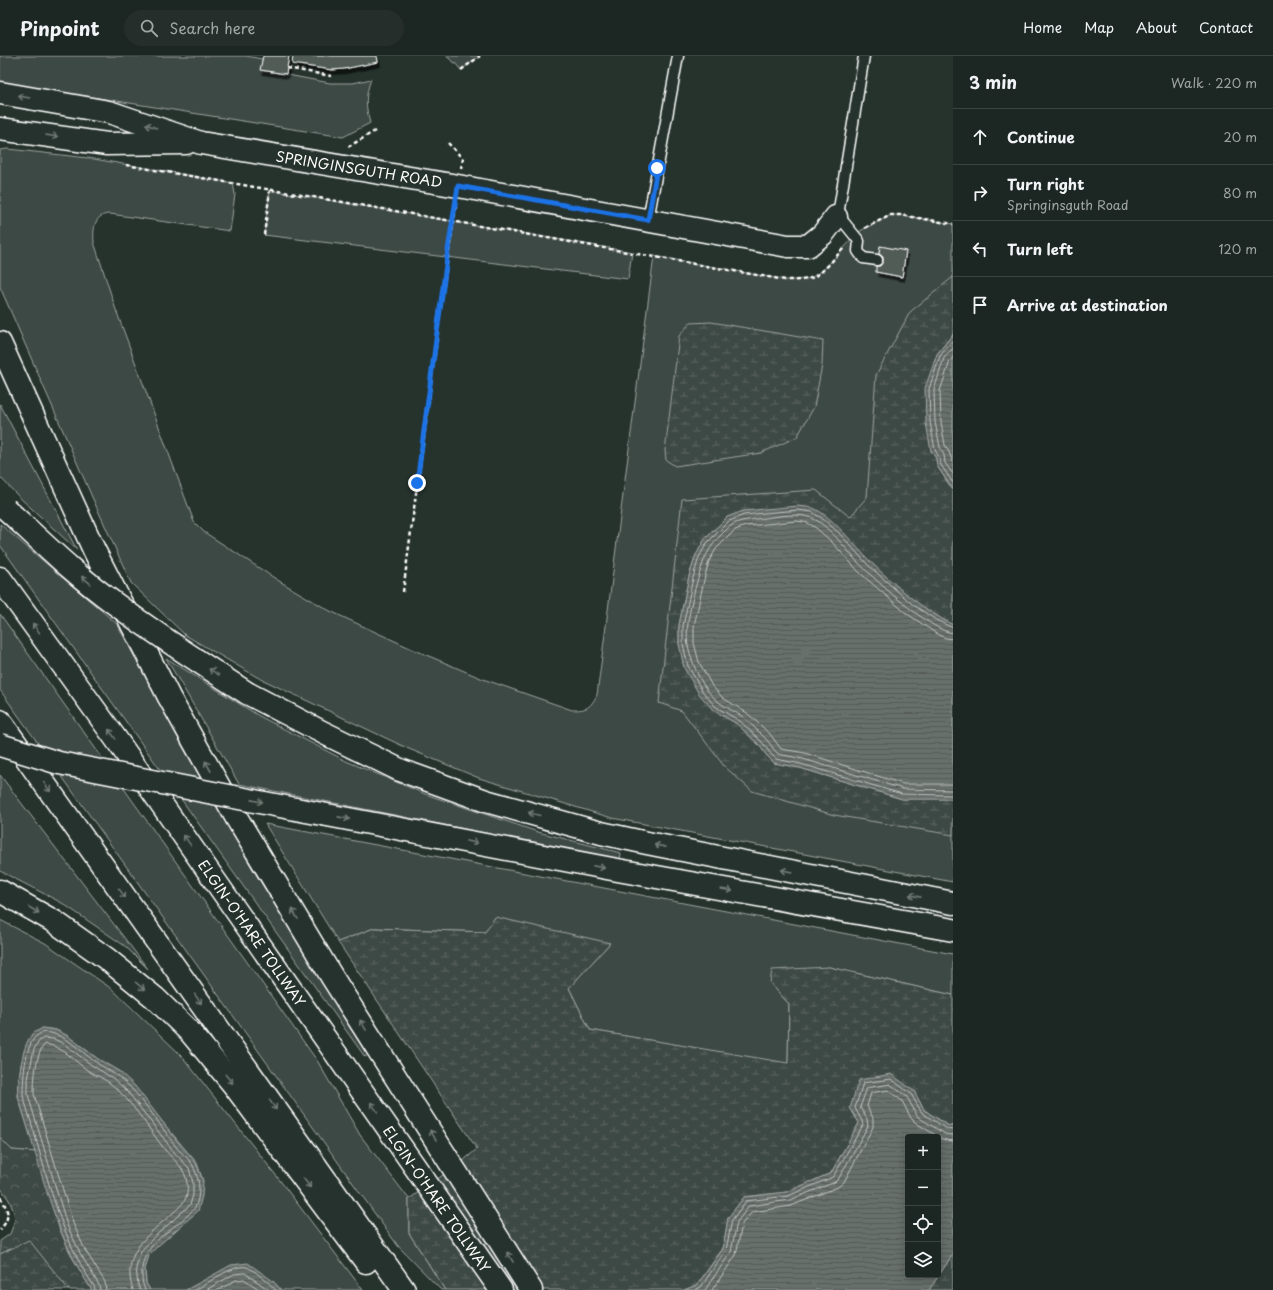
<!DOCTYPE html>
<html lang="en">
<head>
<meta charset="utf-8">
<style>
  :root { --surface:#1c2622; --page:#252e2a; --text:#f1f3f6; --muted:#a0a5a5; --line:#3a4340 }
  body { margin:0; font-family:"Playpen Sans",sans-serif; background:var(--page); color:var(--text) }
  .controls { position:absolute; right:12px; bottom:12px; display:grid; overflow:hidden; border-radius:4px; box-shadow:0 2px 10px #0003 }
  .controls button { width:36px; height:36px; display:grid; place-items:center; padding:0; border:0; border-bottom:1px solid var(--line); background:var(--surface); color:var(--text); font:20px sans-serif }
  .stop { position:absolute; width:12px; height:12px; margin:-9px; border:3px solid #1a73e8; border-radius:50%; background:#fff }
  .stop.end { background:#1a73e8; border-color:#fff; box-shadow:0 1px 4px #0008 }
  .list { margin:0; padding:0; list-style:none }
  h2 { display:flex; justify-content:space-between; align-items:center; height:52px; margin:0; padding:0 16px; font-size:17px }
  h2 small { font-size:13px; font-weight:400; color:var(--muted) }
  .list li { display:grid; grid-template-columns:26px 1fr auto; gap:12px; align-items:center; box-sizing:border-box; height:56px; padding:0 16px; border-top:1px solid var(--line) }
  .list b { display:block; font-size:15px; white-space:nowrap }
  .list p { margin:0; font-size:13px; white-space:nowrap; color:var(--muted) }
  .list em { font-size:13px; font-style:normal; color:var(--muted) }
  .icon { flex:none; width:22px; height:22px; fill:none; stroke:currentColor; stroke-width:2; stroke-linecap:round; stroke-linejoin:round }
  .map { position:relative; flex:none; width:953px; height:1234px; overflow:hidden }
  header { display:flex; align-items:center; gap:24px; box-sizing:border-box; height:56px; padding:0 20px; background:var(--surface); border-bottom:1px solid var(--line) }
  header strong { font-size:19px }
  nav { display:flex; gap:22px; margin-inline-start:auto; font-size:14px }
  .search { width:280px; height:36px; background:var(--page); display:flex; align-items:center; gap:10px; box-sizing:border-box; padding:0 14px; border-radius:22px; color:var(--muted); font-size:15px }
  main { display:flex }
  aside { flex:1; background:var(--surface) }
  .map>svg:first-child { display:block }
  .grass { fill:#3e4944; stroke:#9ea4a2; fill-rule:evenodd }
  .forest { fill:url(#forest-crowns); stroke:#9ea4a2 }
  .wetland { fill:url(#wetland-marsh); stroke:#9ea4a2 }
  .water { fill:url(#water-rules); stroke:#a4a9a7; fill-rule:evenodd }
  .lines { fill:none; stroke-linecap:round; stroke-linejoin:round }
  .shore { stroke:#c2c6c4; stroke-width:1 }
  .building { fill:#515c57; stroke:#fff; filter:url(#shadow) }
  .service-casing { stroke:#fff; stroke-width:13 }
  .tertiary-casing { stroke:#fff; stroke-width:25 }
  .motorway-casing { stroke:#fff; stroke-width:25 }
  .path { stroke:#fff; stroke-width:2.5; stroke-dasharray:4 3; stroke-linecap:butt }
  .service { stroke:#26332d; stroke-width:10 }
  .tertiary { stroke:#26332d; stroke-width:22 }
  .motorway { stroke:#26332d; stroke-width:22 }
  .motorway-bridge-casing { stroke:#fff; stroke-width:25; stroke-linecap:butt }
  .motorway-bridge { stroke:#26332d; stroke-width:22 }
  .oneway { stroke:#727a76 }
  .route { stroke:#1a73e8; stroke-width:5 }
  .labels { text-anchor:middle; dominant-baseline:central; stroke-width:3.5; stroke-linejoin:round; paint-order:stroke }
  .street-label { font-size:14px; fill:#fff; stroke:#26332d }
</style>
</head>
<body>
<header>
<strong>Pinpoint</strong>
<div class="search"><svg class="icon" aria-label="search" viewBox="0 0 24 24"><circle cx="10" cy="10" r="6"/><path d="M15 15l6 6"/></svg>Search here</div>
<nav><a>Home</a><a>Map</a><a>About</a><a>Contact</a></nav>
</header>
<main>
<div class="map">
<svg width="953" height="1234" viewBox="0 0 953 1234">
  <defs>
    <pattern id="forest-crowns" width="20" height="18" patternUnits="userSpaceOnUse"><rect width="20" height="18" fill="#3e4944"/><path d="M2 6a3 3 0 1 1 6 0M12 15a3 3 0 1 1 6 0" fill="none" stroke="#5b6460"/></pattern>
    <pattern id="wetland-marsh" width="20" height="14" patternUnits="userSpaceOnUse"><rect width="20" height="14" fill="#3e4944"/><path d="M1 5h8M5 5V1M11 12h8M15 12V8" fill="none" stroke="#5b6460"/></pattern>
    <pattern id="water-rules" width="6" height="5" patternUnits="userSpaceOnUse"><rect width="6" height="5" fill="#67706c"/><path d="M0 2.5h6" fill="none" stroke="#575a59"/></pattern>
    <filter id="shadow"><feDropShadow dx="2.5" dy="4.5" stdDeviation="0" flood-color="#0009"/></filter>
  </defs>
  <rect width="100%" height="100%" fill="#26332d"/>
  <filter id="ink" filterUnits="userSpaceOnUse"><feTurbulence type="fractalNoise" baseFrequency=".025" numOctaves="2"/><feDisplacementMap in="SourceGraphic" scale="8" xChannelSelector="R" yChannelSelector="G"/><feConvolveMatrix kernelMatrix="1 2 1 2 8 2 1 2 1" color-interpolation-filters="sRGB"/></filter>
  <g filter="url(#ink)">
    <g class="grass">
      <path d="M0,0h246l16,3 -1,11 69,13h23l18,-4c-6,17 -6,26 -1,44l-27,14 -314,-50 -29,-5z"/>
      <path d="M446,0h34l-19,14 -6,-7z"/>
      <path d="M8,93l80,9 145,25 2,11 -5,37 -120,-17c-16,0 -17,15 -16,28l22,68 78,212 10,10 75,49 51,30 80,37 73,31 89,31c15,0 18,-2 25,-15l57,-439 131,24h11l15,-2 13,-9 36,-38 31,-16h10l52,9v658l-341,-64 -133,-40 -70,-29 -152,-72 -72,-42 -54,-52 -39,-86 -92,-210v-137zM880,190l26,5 -4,26 -26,-5z"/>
      <path d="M270,134l362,62 -4,27 -364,-44z"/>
      <path d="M0,348l77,146 -58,-53 -19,-20z"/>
      <path d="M0,468l117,100 65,121 72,126 114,184 -3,2 -365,-512z"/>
      <path d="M0,558l318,448 42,73 49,64v34l36,57h-4l-43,-44 -398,-556z"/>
      <path d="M166,602l93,58 87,45 79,33 113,38 83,21 -1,7 -381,-76z"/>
      <path d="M0,719l148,194 -23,-23 -63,-43 -62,-32z"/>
      <path d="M265,768l688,130v41l-124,-28 -59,16 19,21 -1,60 -198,-34 -21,-42 41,-45 -125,-11 -111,-4 -36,14z"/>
      <path d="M0,864l45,23 67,46 69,66 94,119 88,116h-82l-8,-9 -68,-1 -19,10h-36l-4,-7 -1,-14 4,-14 10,-10 44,-64 -6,-18 -77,-91 -22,-13 -30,-23 -12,-6 -14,-2 -21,36 -2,14 -1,19 18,55 -24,-2 -12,-12z"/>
    </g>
    <path class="forest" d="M0,1082l12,12 24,2 23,76 13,29 20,33h-23l-40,-49 -29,13v-13l10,-7 5,-13 -1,-9 -5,-12 -9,-13z"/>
    <g class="wetland">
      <path d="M953,221v57l-16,20 -6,97 5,7 1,8 16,24v135c-31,-16 -58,-39 -83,-63 -15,-15 -29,-32 -45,-46l-129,39 -7,21 -10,49v19l34,66 24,14 22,21 8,11 7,7 26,5 102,31h51v36l-119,-20 -82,-24 -28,-25 -42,-55 -23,-8 23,-204 134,-9 34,27 17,-20 9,-122 34,-63z"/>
      <path d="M711,266l112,19 -1,24 -8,42 -17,30 -36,16 -86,13 -9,-6 -1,-9 14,-115 11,-13z"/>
      <path d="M495,861l115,26 -41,45 21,42 198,33 1,-59 -19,-21 2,-13 57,-3 124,28v131h-4l-25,-16 -10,-19 -55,32 -28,50 -44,19 -43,5 -16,21 -5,30 -26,37 -13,5h-239l-36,-57v-34l54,-38 14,-12 -139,-207 36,-14 111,4z"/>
      <path d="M29,1184l40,50h-69v-36z"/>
      <path d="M953,1198v36h-24z"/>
    </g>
    <g class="water">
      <path d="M953,278v156l-16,-24 -1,-8 -5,-7 -5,-28 -1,-35 12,-34z"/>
      <path d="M798,450c5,1 11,1 15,2 20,8 42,39 58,54 24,24 51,47 82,63v174h-51l-102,-31 -26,-5 -7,-7 -8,-11 -22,-21 -24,-14 -14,-16 -15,-26 -5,-24v-19l10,-49 7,-21 8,-15 23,-23 16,-6z"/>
      <path d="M42,972l14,2 12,6 30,23 22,13 15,14 47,61 14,16 7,18 -1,15 -4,15 -39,34 -10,10 -4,14 1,14 4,7h-58c-40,-58 -52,-128 -74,-193 1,-16 3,-55 16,-64 2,-2 6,-3 8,-5z"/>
      <path d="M891,1018l23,17 10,19 25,16h4v128l-24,36h-245l13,-5 26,-36 5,-31 16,-21 43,-5 44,-19 28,-50 -9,-15 9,-28zM908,1081h30v138h-30z"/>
      <path d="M248,1207l25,18 8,9h-95l45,-25z"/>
    </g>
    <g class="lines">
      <g class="shore">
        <path d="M953,284l-13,16 -11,33 1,33 5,28 4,7 2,8 12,18"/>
        <path d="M953,292l-9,10 -10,32 1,32 5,25 4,8 1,8 8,11"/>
        <path d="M953,301l-3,4 -10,30 1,31 4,23 4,7 4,11"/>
        <path d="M953,572l-17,-8 -24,-16 -44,-39 -29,-32 -16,-14 -11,-7 -14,-2 -54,5 -15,6 -22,22 -8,14 -6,21 -10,48v18l5,22 15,26 13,15 24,14 22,21 8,11 6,6 25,5 101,30 51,1"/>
        <path d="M953,577c-22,-1 -84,-58 -100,-76 -10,-12 -29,-36 -44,-40 -17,-5 -37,1 -54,2 -8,1 -17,2 -23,6 -13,10 -26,26 -30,41 -7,20 -18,60 -14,80 5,20 14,44 32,57 7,5 16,9 23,14 7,6 15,14 22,21 5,5 8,11 13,16l25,5 100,30 50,1"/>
        <path d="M953,583l-8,-1 -14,-8 -25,-17 -46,-40 -29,-32 -15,-13 -8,-5 -11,-2 -51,5 -11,4 -19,19 -7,12 -5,19 -10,46v17l5,19 13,24 11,12 24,15 23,21 11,15 24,4 98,31h50"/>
        <path d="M95,1234l-1,-4c-38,-55 -50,-126 -71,-190 0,-15 1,-59 19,-63 19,-4 41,21 55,30 12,8 23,13 34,25 17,18 31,40 46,60 5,6 13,11 16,18 2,4 4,10 5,14 2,8 1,24 -5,30 -18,20 -54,33 -51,66 0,5 1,9 3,14"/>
        <path d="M100,1234l-1,-5 -19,-32 -13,-28 -39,-130v-16l6,-30 6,-9 4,-2 10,1 10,5 29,22 21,13 14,13 46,60 15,16 4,15v12l-3,10 -37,33 -12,13 -5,17 2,17 2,5"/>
        <path d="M106,1234l-1,-8 -20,-32 -12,-27 -39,-129c0,-13 1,-40 11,-50 18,2 30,18 45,28 7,4 15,7 21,12 21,17 38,45 54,66 6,7 14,13 18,21 4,6 5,16 4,23 -2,9 -8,13 -14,19 -24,21 -53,40 -40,77"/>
        <path d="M195,1234c14,-7 36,-25 51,-23 8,2 24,17 30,23"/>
        <path d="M206,1234l28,-16 11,-1 24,17"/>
        <path d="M218,1234l18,-10 8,-1 16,11"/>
        <path d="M695,1234l6,-3 25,-37 6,-30 14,-19 42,-5 45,-19 30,-52 -1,-4 -7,-13 8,-25 28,-4 20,15 11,19 25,16 6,1"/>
        <path d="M705,1234l26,-38 6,-30 12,-16 41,-6 45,-18 4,-4 29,-52 -1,-7 -7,-12 7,-19 23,-4 17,13 11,20 27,17 8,1"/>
        <path d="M712,1234l24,-35 6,-31 10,-12 39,-6 47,-19 6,-5 29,-55v-9l-6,-12 4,-13 17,-3 14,11 9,17 5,5 26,16 11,2"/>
      </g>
    </g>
    <g class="building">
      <path d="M263,0h26l-3,18 -26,-4z"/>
      <path d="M293,0h84l1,6 -34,7 -12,1 -40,-6z"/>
      <path d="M880,190l26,5 -4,26 -26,-5v-6h4l3,-5v-4l-4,-3z"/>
    </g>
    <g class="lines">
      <defs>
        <g id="service">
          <path d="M864,0l-26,159 21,26 -1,10 5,7 14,2"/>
          <path d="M648,164l30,-164"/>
        </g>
        <g id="tertiary">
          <path d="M0,37l109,19 92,31 257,43 330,60h20l15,-12 13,-17"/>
          <path d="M0,73l107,15 79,-1"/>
        </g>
        <g id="motorway">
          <path d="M0,287l94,207 75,147 67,120 96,160 199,313"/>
          <path d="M0,522l116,161 385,551"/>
          <path d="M247,637l77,40 76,37 86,31 115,32 46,10 306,60"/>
          <path d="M0,665l404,569"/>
          <path d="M306,755l306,58 341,61"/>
          <path d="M0,835l55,31 52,37 48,39 36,35 42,51 133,178"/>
        </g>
      </defs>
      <use href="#service" class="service-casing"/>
      <use href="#tertiary" class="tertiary-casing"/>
      <use href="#motorway" class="motorway-casing"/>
      <g class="path">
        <path d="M287,12l44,8"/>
        <path d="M461,14l19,-14"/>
        <path d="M448,87l15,16 -2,9"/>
        <path d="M348,91l27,-16"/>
        <path d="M126,109l263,45 396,70c8,0 18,1 26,-2 13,-5 24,-21 33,-30"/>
        <path d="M865,172l26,-13h10l52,9"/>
        <path d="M264,179l6,-45"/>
        <path d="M403,536l41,-312 12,-76"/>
        <path d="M0,1141c9,14 11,20 0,33"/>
      </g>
      <use href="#service" class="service"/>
      <use href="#tertiary" class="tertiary"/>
      <use href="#motorway" class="motorway"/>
      <defs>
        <g id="motorway-bridge">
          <path d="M6,453c35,32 69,66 108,94 43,32 88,61 133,90"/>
          <path d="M0,689l59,18 247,48"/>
        </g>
      </defs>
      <use href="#motorway-bridge" class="motorway-bridge-casing"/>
      <use href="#motorway-bridge" class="motorway-bridge"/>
    </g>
    <defs><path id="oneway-shaft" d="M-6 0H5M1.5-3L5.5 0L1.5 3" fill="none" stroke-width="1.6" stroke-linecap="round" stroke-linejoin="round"/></defs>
    <g class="oneway">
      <use href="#oneway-shaft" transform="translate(24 41) rotate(-170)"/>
      <use href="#oneway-shaft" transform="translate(151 70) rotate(-161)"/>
      <use href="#oneway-shaft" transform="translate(52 80) rotate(8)"/>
      <use href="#oneway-shaft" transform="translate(86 524) rotate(-140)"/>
      <use href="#oneway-shaft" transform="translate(36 572) rotate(-126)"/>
      <use href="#oneway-shaft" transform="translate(214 616) rotate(-148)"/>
      <use href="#oneway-shaft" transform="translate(112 678) rotate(-126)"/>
      <use href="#oneway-shaft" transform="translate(208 710) rotate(-119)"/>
      <use href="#oneway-shaft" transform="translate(47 731) rotate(55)"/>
      <use href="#oneway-shaft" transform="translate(257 745) rotate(11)"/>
      <use href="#oneway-shaft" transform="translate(534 758) rotate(-165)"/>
      <use href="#oneway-shaft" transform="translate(344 762) rotate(11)"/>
      <use href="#oneway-shaft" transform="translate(187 784) rotate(-125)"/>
      <use href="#oneway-shaft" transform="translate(472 786) rotate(11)"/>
      <use href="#oneway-shaft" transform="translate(660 790) rotate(-169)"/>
      <use href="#oneway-shaft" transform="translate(599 811) rotate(11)"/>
      <use href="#oneway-shaft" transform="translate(787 815) rotate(-169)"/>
      <use href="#oneway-shaft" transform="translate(727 834) rotate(10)"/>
      <use href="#oneway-shaft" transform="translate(122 837) rotate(55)"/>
      <use href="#oneway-shaft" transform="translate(915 840) rotate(-169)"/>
      <use href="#oneway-shaft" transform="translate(34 854) rotate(30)"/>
      <use href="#oneway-shaft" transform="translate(295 858) rotate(-121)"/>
      <use href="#oneway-shaft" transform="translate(140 930) rotate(39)"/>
      <use href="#oneway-shaft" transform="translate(198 943) rotate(55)"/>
      <use href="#oneway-shaft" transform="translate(363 969) rotate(-122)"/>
      <use href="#oneway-shaft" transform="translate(229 1023) rotate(51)"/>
      <use href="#oneway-shaft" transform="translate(273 1049) rotate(55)"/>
      <use href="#oneway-shaft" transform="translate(374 1051) rotate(-125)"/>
      <use href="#oneway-shaft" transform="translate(433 1079) rotate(-122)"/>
      <use href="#oneway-shaft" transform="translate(307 1127) rotate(53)"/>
      <use href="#oneway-shaft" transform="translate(510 1201) rotate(-122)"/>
    </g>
  </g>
  <g class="lines" filter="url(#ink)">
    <path class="route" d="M417,427l30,-226 11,-71 190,34 9,-52"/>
  </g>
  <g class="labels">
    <g class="street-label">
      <text transform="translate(359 113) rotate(9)">SPRINGINSGUTH ROAD</text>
      <text transform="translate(252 877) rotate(55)">ELGIN-O'HARE TOLLWAY</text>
      <text transform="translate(437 1143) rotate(55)">ELGIN-O'HARE TOLLWAY</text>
    </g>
  </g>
</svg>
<div class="controls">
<button>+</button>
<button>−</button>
<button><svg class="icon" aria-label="locate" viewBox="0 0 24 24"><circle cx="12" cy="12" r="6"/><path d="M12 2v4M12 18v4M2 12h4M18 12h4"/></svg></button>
<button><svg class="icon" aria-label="layers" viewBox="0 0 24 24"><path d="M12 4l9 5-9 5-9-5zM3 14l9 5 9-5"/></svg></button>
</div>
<div class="stop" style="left:657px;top:112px"></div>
<div class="stop end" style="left:417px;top:427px"></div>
</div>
<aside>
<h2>3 min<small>Walk · 220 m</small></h2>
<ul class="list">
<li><svg class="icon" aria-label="ahead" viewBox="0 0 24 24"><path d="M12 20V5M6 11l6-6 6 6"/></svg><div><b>Continue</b></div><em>20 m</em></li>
<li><svg class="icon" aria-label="right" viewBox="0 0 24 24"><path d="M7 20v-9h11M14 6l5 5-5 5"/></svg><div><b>Turn right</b><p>Springinsguth Road</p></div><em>80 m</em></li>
<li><svg class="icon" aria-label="left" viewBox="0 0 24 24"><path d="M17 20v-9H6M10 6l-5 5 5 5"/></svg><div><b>Turn left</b></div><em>120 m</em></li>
<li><svg class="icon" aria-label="arrive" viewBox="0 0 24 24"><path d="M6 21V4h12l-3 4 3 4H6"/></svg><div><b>Arrive at destination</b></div></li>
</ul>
</aside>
</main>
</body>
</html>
